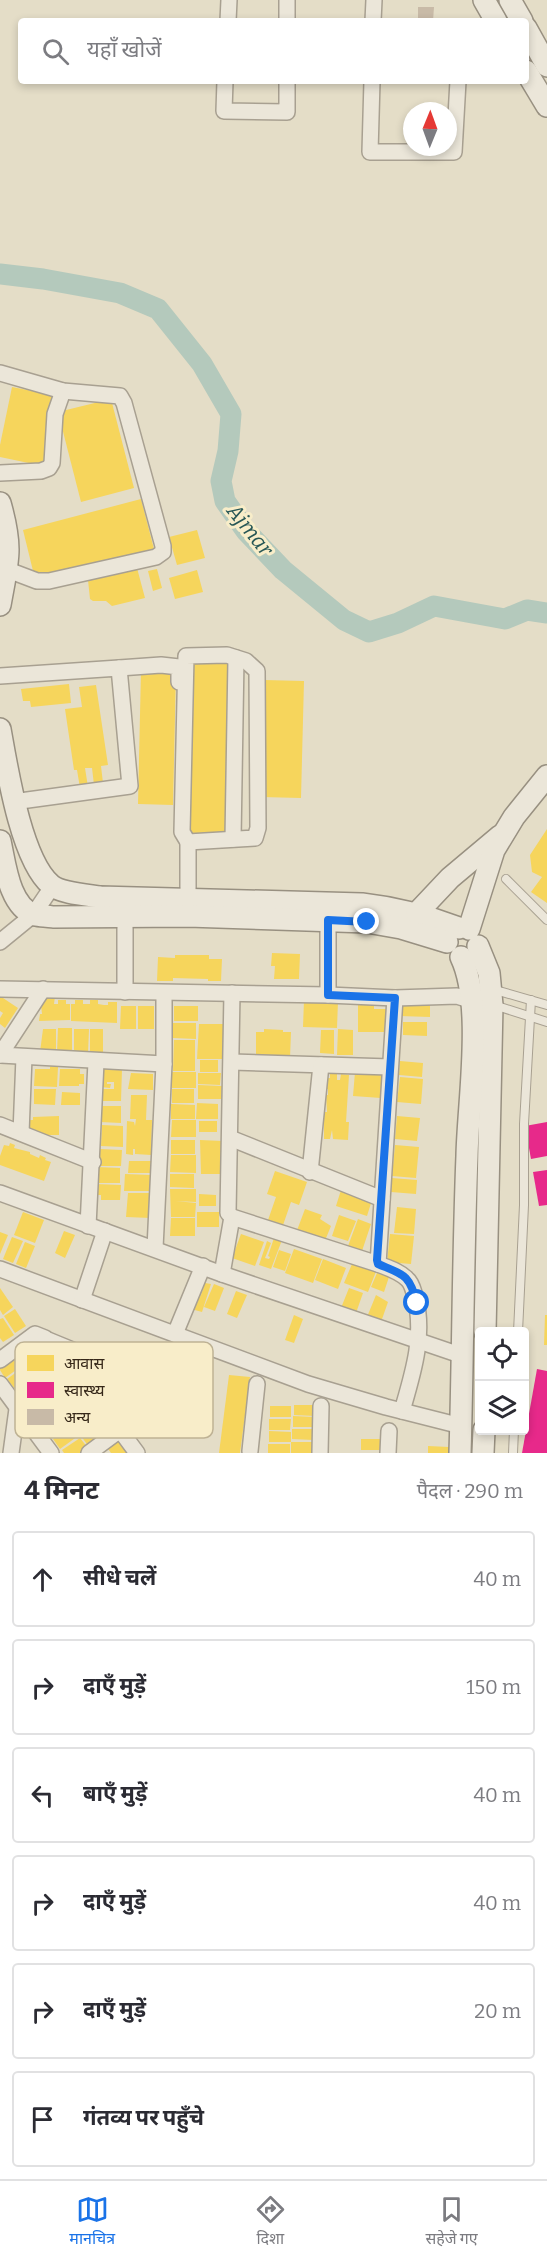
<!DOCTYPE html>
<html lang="hi">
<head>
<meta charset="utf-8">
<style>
  :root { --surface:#fff; --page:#f2f2f3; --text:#2b2b33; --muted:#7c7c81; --line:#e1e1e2; --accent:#1a73e8 }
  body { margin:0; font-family:Bitter,"Noto Sans Devanagari",serif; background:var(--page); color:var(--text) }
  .controls { position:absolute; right:18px; bottom:18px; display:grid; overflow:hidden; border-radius:6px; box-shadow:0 3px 9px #0003 }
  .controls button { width:54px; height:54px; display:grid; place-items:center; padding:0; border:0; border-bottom:2px solid var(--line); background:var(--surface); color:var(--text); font:30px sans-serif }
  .compass { position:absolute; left:403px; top:102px; width:54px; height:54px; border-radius:50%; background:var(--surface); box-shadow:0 3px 9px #0003; rotate:1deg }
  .stop { position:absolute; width:18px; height:18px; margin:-14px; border:4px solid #1a73e8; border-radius:50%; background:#fff }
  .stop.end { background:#1a73e8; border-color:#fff; box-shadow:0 2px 6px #0008 }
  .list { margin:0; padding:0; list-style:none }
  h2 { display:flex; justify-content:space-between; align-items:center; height:78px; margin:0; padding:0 24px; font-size:26px }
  h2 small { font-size:20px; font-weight:400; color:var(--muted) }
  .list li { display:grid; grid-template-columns:39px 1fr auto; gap:18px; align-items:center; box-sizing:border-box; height:96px; margin:0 12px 12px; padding:0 12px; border:2px solid var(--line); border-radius:6px }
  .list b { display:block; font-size:22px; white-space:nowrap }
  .list em { font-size:20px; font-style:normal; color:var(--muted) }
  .icon { flex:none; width:33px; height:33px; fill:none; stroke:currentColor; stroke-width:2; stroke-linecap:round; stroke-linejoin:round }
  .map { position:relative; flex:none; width:547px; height:1453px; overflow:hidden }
  .search { position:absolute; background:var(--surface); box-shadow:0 3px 9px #0003; left:18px; right:18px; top:18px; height:66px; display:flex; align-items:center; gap:15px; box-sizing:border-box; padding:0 21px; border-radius:6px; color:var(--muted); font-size:22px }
  .sheet { height:726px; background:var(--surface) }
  nav { display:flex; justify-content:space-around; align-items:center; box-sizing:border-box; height:84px; border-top:2px solid var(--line); background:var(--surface); font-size:16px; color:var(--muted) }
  nav a { display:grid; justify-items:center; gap:3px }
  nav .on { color:var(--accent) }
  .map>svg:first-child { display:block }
  .homes { fill:#f6d55c }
  .health { fill:#e7298a }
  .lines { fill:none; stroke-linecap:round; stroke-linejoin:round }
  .river { stroke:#b4c9bc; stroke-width:21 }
  .building { fill:#c8baa7 }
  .lane-casing { stroke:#a8a091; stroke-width:10 }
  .street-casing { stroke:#a8a091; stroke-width:18 }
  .secondary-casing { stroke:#989081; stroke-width:24 }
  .lane { stroke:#ebe6d9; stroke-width:8 }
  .street { stroke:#ebe6d9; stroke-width:15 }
  .secondary { stroke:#ebe6d9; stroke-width:21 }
  .route { stroke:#1a73e8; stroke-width:8 }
  .labels { text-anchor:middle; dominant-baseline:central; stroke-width:6; stroke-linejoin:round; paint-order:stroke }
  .water-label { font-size:21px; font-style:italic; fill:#275756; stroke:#f8edc9 }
  .key { fill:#f8edc9; stroke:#beb294; stroke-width:1.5 }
  .key-label { font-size:16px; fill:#362819 }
</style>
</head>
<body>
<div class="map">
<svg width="547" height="1453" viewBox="0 0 547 1453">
  <rect width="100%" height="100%" fill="#e4ddc7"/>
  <g class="homes">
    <path d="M12,387l46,9 -15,70 -43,-9v-12z"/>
    <path d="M111,399l23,89 -53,14 -23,-90z"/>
    <path d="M141,499l13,50 -119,30 -12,-49z"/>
    <path d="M197,530l8,28 -28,7 -8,-28z"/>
    <path d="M137,568l8,30 -33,8 -6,-5h-13l-3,-2 -2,-19z"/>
    <path d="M157,569l5,19 -9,3 -5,-20z"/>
    <path d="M197,570l6,22 -28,7 -6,-21z"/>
    <path d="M191,658l39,1 -4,178 -39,-1z"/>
    <path d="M141,670l35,1 -3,134 -35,-1z"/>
    <path d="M264,680l40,1 -3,117 -40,-1z"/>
    <path d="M69,684l2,19 -40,4 -1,-6h-7l-2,-12z"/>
    <path d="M96,685l12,80 -7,1 2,17 -9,2 -2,-17h-7l3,19 -8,1 -3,-18h-3l-9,-61 17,-2 -3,-20z"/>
    <path d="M547,829v74l-16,-11 11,-15 -10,-5 -2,-17z"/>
    <path d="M272,953l28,1 -1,25h-25l1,-13h-4z"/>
    <path d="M175,955h34v4h13l-1,22h-13v-2l-35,-1v3h-16l1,-24 17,1z"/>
    <path d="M0,996l18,12 -13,20 -5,-4v-6l3,-5 -3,-2z"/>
    <path d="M40,996h15l-1,8h4v-4h8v4h4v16l-31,1 1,-7h2z"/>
    <path d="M400,999l30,1v17l-31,-1z"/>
    <path d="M75,1000h8v4h7v-4h8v4l6,1h4v-3h9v21l-46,-2v-17h4z"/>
    <path d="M304,1000l34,1 -1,27 -34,-1z"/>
    <path d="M358,1004l16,1v4h15l-1,23h-30z"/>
    <path d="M121,1006h15v23h-16z"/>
    <rect x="138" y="1006" width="16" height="23"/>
    <rect x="174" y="1006" width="24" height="15"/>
    <path d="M403,1022h24v14l-24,-1z"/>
    <path d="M173,1023h23v16l-23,-1z"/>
    <path d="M199,1024h25l-1,35h-26z"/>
    <path d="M58,1028h14v25l-15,-1z"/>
    <path d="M43,1029h13v24l-16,-1z"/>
    <path d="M74,1029h15l-1,24h-14z"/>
    <rect x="90" y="1029" width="13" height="24"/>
    <path d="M264,1029l19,1v2h8l-1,26 -34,-1v-25h8z"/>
    <path d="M338,1029l15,1v25h-16z"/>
    <path d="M321,1030h13v24l-14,-1z"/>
    <path d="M174,1040h21v31h-22z"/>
    <rect x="200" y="1060" width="18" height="12"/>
    <path d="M400,1061l23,2 -1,14 -23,-2z"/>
    <path d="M50,1066l8,1 -1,20 -23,-1 1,-17h15z"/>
    <path d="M60,1069h20v5h4v10h-5v2h-20z"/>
    <path d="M102,1069h20l-1,32h-21l1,-12h13v-7h-7v2h4l-1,4 -10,-1z"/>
    <rect x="172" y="1072" width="24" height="16"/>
    <path d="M355,1072l28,2 -2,24 -28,-2z"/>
    <path d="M131,1073l22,1v16l-25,-1z"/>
    <path d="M198,1073h23l-1,12 -22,-1z"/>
    <path d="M330,1074h7v6h3l1,-6 8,1 -3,47h3l-1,18 -15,-1 -1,-9 -2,9h-6v-27h3l-1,-17h2v-6h-2v-11h4z"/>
    <path d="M400,1077l23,2 -2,25 -24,-2z"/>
    <path d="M198,1085l24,1 -1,13h-23z"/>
    <path d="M34,1089h22l-1,16 -21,-1z"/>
    <rect x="172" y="1089" width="22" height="14"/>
    <path d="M62,1092l18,1v12h-19z"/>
    <path d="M131,1095h16l-1,25h6l-1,35 -16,-1v-5h-2v6l-7,-1 1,-33 7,1 1,4 1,-7h-6z"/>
    <path d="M197,1103l21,1v15h-22z"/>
    <path d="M171,1104l24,1v14h-24z"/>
    <path d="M101,1106h20v17l-21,-1z"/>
    <path d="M59,1116v19h-29v-15h3v-3z"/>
    <path d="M397,1116l23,2 -3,23 -22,-2z"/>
    <path d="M172,1120h24v17h-25z"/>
    <rect x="199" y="1121" width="18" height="11"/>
    <path d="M102,1125l21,1v21l-22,-1z"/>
    <rect x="171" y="1140" width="24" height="14"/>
    <path d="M200,1140l23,1 1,33h-23z"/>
    <path d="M10,1143l5,2 -1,3 16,4v2l9,4 1,-3 6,3 -1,2 6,2 -7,19 -44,-16v-9l4,-11 5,1z"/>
    <path d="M395,1145l24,2 -3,31 -24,-2z"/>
    <path d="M100,1149l22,1 -1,16h-22z"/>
    <path d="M171,1155h25v18l-26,-1z"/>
    <path d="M129,1161h22l-1,12h-22z"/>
    <path d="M96,1167l24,1v15h-25z"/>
    <path d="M275,1171l32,11 -8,23 -8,-3 -9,26 -15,-5 9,-26 -9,-3z"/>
    <path d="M125,1174l26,1v16h-27z"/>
    <path d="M170,1174h24v14l-24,-1z"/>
    <path d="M392,1178l25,2 -1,14 -25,-2z"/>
    <path d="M95,1184l26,1 -1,15h-19v-5h-6z"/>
    <path d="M170,1189h26v13l-20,-1 20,2 -1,14h-24z"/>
    <path d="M341,1190l31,10 -5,16 -31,-10z"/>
    <path d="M128,1193h23v25l-25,-1z"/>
    <path d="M199,1194l17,1v11h-17z"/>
    <path d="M397,1207l19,2 -2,25 -20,-1z"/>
    <path d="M305,1209l17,6 -2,4 11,7 -7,17 -28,-10z"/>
    <path d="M23,1212l21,8 -9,23 -21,-8z"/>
    <rect x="197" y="1212" width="22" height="15"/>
    <path d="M339,1215l17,6 -8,20 -16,-5z"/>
    <path d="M171,1218h24v18h-25z"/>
    <path d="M358,1219l13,5 -9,27 -14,-5z"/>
    <path d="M64,1231l11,4 -10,23 -10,-5z"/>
    <path d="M0,1232l8,3 -8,19z"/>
    <path d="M241,1234l23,8 -9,24 -23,-8z"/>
    <path d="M390,1234l24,2 -3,28 -24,-2z"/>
    <path d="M12,1237l11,4 -10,22 -10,-4z"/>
    <path d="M274,1238l8,2 -11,29 -12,-4 8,-24 4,2 -6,15 4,1 1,-2 -2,-1z"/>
    <path d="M25,1242l10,4 -9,22 -10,-4z"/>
    <path d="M294,1249l28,10 -9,24 -28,-10z"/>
    <path d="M279,1250l12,4 -6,17 -12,-4z"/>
    <path d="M323,1259l23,9 -8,21 -23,-9z"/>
    <path d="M352,1264l11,4 1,-3 13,4 -9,23 -24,-9z"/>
    <path d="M377,1273l12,4 -5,15 -13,-5z"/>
    <path d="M205,1283l6,1 -9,28 -11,-3 12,-23 -3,12z"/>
    <path d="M214,1284l10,4 -9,23 -11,-4z"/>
    <path d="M0,1288l13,19 -10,8 -3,-5z"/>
    <path d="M349,1288l14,5 -7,20 -15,-5z"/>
    <path d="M236,1291l11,4 -10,23 -10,-4z"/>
    <path d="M376,1295l12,7 -7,20 -14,-5z"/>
    <path d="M15,1309l11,17 -11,7 -11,-17z"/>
    <path d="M294,1315l9,4 -9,24 -9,-3z"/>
    <path d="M545,1315h2v30h-3z"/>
    <path d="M3,1318l11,17 -11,7 -3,-4v-19z"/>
    <path d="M34,1341l8,11 -18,12 -7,-11z"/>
    <path d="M16,1354l7,11 -18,13 -5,-8v-4z"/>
    <path d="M25,1366l8,11 -18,12 -8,-10z"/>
    <path d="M229,1375l21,2 -10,76h-21z"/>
    <path d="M294,1405h22l-1,11 -21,-1z"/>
    <rect x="270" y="1406" width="21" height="11"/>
    <path d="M293,1416l21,1v10h-21z"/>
    <path d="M269,1419h22l-1,11h-21z"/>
    <path d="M99,1424l7,11 -17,12 -8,-11z"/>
    <path d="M71,1426l7,10 -18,13 -7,-10z"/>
    <path d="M292,1429h22l-1,11 -21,-1z"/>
    <path d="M269,1431l22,1v10h-22z"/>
    <path d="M80,1438l8,10 -7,5h-17l-2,-3z"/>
    <path d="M116,1439l11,14h-16l-5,-7z"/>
    <rect x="361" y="1439" width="22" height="11"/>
    <rect x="291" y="1442" width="22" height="11"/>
    <rect x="268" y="1444" width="22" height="9"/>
    <path d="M428,1446l21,1v6h-21z"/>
  </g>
  <g class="health">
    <path d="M547,1122v34l-16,3 -6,-33z"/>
    <path d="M547,1170v35l-8,1 -6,-34z"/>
    <path d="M537,1369l10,2v82h-25z"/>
  </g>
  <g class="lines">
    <path class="river" d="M0,274l43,5 77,14 38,16 44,55 29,50 -3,37 -7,30 4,20 21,30 37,39 61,50 25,12 29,-9 36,-17 71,13 22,-9 20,3"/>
  </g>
  <path class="building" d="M418,7h16l-1,14h-15z"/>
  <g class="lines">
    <defs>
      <g id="lane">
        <path d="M506,879l41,41"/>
        <path d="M492,989l55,16"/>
        <path d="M494,1005l53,17"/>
        <path d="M518,1332l6,-127v-81l7,-124"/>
        <path d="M513,1453l1,-23"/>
      </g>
      <g id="street">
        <path d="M228,21l1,-21"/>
        <path d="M287,21v-21"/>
        <path d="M373,21l1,-21"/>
        <path d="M225,81l-1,30 63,1v-31"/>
        <path d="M372,81l-2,71h84l4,-71"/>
        <path d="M0,373l63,18 57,5 4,7 39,143v6l-7,5 -107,24h-12l-29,-11"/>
        <path d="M0,473l41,-2 8,-3 3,-5 3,-49 8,-23"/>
        <path d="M227,655l19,6 11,10 1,157 -3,10 -67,4 -6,-10 4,-176z"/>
        <path d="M119,668l42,-3 18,2v15"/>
        <path d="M0,676l119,-8 11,118 -117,16"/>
        <path d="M233,839l3,-181"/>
        <path d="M188,907v-65"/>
        <path d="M125,916v76"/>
        <path d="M0,942l33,-27 19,-28"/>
        <path d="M0,989l328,6 67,3 62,-2 22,7"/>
        <path d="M232,993l-4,220 4,4 146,47 17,-266"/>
        <path d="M328,995v-75"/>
        <path d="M0,1055l164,9"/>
        <path d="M0,1055l43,-66"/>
        <path d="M232,1062l158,5"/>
        <path d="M0,1125l93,37"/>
        <path d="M21,1133l3,-76"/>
        <path d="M230,1138l152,61"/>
        <path d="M310,1172l11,-107"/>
        <path d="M0,1193l222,81 241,82"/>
        <path d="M88,1226l8,-164"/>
        <path d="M155,1248l9,-184v-71"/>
        <path d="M378,1264c10,4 21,7 29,15 5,4 6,11 8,17 10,40 -2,77 -13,115"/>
        <path d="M0,1269l308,115 78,23 75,19"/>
        <path d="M222,1274l10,-57"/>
        <path d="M82,1300l23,-69"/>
        <path d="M175,1334l28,-68"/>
        <path d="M48,1340l73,30"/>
        <path d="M0,1360l35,-26 10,4 75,92"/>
        <path d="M0,1384l51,69"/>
        <path d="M250,1451l7,-67"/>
        <path d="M11,1453l6,-44"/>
        <path d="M89,1453l31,-23 17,23"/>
        <path d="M320,1453l1,-47"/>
        <path d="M388,1453l1,-22"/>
      </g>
      <g id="secondary">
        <path d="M484,0l12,21"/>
        <path d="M510,0l12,21"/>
        <path d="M526,28l21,38"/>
        <path d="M526,71l21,35"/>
        <path d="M0,503c13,46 8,57 0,102"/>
        <path d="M0,729c7,39 21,131 51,156 9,8 36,10 49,12l262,7c35,4 65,12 97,24"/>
        <path d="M0,841c5,22 9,66 35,74 5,1 12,1 18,2l135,-1 179,6 34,6 46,14"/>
        <path d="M417,913l33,-35 50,-42"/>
        <path d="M469,929l25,-79 20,-33 33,-41"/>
        <path d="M478,946l11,27 3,32 -7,327"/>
        <path d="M460,1453c3,-99 3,-198 7,-297 1,-54 17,-151 -6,-199"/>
        <path d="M483,1453l1,-23"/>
      </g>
    </defs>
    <use href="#lane" class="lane-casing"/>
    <use href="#street" class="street-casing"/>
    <use href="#secondary" class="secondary-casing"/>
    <use href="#lane" class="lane"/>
    <use href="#street" class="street"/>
    <use href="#secondary" class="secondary"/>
  </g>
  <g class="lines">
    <path class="route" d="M367,922l-39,-2v75l67,3 -18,262 1,4c26,11 31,10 39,39"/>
  </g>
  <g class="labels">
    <g class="water-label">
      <text transform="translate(250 530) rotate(51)">Ajmar</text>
    </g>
  </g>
  <rect x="15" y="1342" width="198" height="96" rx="9" class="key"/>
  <rect x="27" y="1355" width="27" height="16" fill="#f6d55c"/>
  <rect x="27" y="1382" width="27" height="16" fill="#e7298a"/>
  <rect x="27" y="1409" width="27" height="16" fill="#c8baa7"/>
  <g class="key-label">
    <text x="64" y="1369">आवास</text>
    <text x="64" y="1396">स्वास्थ्य</text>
    <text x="64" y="1423">अन्य</text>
  </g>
</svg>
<div class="controls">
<button><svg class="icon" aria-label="locate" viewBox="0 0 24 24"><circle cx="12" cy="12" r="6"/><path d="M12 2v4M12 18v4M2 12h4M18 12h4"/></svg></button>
<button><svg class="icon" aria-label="layers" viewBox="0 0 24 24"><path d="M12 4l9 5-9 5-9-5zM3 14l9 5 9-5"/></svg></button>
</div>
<svg class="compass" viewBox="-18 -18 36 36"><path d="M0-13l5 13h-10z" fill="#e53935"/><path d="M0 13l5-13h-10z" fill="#7c7c81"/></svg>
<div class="stop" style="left:417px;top:1303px"></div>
<div class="stop end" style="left:367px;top:922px"></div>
<div class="search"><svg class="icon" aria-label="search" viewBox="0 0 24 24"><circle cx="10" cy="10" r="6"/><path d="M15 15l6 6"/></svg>यहाँ खोजें</div>
</div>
<section class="sheet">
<h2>4 मिनट<small>पैदल · 290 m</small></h2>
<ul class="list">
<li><svg class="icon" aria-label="ahead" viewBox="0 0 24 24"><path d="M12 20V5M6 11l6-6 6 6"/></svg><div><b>सीधे चलें</b></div><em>40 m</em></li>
<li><svg class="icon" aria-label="right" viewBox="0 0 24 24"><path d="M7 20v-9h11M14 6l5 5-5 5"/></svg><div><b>दाएँ मुड़ें</b></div><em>150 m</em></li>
<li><svg class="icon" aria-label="left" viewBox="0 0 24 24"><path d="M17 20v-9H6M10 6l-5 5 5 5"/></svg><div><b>बाएँ मुड़ें</b></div><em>40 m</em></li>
<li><svg class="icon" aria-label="right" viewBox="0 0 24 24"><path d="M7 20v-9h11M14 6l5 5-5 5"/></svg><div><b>दाएँ मुड़ें</b></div><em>40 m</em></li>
<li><svg class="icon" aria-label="right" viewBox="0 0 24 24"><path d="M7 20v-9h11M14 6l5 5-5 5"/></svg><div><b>दाएँ मुड़ें</b></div><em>20 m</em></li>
<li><svg class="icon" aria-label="arrive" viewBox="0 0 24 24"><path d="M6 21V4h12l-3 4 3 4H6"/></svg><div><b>गंतव्य पर पहुँचे</b></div></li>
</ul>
</section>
<nav>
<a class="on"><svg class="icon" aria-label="map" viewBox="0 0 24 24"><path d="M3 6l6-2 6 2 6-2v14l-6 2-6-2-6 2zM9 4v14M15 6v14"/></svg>मानचित्र</a>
<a><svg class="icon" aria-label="directions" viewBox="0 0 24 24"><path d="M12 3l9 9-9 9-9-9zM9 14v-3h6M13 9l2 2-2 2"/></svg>दिशा</a>
<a><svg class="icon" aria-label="saved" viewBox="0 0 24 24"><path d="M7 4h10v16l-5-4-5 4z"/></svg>सहेजे गए</a>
</nav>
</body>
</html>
